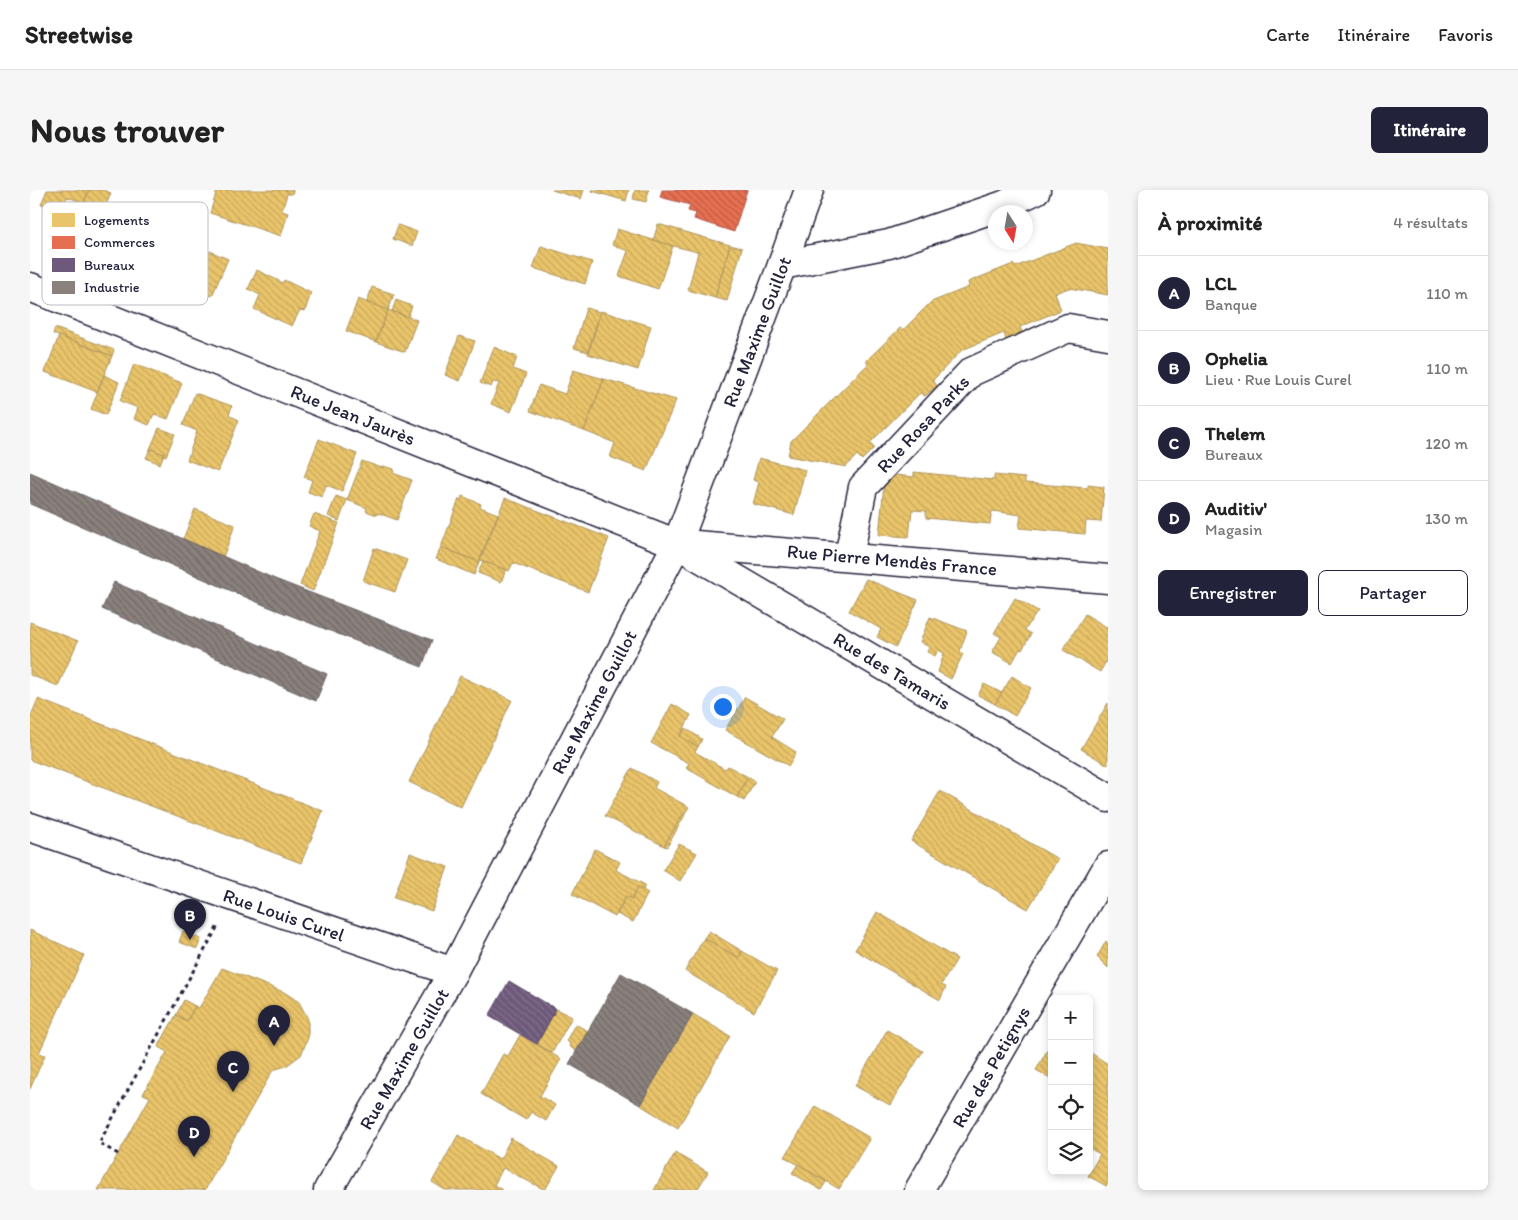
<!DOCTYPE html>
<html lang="fr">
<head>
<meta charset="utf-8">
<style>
  :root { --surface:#fff; --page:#f6f6f6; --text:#222; --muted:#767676; --line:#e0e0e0; --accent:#22223b }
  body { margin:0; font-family:Itim,sans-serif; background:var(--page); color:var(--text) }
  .controls { position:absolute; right:15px; bottom:15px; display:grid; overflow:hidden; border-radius:8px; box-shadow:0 2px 8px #0003 }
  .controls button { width:45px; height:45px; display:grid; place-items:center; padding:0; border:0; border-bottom:1px solid var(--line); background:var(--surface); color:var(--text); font:25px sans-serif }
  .compass { position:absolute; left:958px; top:15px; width:45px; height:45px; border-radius:50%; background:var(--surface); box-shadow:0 2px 8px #0003; rotate:169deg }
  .you { position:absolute; left:692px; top:516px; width:18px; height:18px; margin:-12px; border:4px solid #fff; border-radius:50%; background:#1a73e8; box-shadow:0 0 0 8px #1a73e833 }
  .badge { display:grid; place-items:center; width:32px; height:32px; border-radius:50%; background:var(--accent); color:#fff; font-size:16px; font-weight:700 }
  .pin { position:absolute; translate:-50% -41px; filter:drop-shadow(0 1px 2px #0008) }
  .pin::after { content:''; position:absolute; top:26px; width:18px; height:15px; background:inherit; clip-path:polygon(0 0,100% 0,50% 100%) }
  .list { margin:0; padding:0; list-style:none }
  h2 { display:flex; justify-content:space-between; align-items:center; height:65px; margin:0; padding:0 20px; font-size:21px }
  h2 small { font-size:16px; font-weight:400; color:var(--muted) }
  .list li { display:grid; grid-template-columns:32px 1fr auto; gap:15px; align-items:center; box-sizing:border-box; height:75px; padding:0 20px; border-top:1px solid var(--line) }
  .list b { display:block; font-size:19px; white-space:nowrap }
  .list p { margin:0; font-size:16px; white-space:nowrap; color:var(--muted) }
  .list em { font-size:16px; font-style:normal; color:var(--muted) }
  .actions { display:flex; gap:10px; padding:15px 20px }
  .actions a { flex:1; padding:11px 0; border:1px solid var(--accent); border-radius:8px; text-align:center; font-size:18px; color:var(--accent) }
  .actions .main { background:var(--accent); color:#fff }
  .icon { flex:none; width:28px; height:28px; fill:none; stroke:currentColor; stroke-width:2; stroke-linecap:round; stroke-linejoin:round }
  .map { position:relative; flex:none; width:1078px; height:1000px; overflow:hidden; border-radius:8px }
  header { display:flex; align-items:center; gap:30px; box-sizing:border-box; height:70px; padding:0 25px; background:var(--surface); border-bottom:1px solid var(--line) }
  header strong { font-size:24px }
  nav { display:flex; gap:28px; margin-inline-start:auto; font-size:18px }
  .intro { display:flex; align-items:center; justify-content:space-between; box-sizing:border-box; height:120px; padding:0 30px }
  h1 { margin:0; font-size:35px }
  .button { padding:12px 22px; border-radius:8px; background:var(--accent); color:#fff; font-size:18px; font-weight:700 }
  main { display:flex; gap:30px; padding:0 30px }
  aside { flex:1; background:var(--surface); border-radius:8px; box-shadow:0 2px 8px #0003 }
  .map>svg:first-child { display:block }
  .homes { fill:url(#homes-back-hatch); stroke:#ad935c }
  .shops { fill:url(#shops-back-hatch); stroke:#ac584a }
  .offices { fill:url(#offices-back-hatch); stroke:#564867 }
  .industry { fill:url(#industry-back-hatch); stroke:#6b6468 }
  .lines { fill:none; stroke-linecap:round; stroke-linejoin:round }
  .minor-casing { stroke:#22223b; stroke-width:31 }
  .tertiary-casing { stroke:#22223b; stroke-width:31 }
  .path { stroke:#22223b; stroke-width:3; stroke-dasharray:4 4; stroke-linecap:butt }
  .minor { stroke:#fff; stroke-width:28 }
  .tertiary { stroke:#fff; stroke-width:28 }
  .labels { text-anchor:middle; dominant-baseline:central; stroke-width:5; stroke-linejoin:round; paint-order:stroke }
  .street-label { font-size:19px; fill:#22223b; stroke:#fff }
  .key { fill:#fff; stroke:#bdbdc4; stroke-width:1 }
  .key-label { font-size:14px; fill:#22223b }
</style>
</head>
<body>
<header>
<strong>Streetwise</strong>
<nav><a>Carte</a><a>Itinéraire</a><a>Favoris</a></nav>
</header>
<div class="intro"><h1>Nous trouver</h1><a class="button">Itinéraire</a></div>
<main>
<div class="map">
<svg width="1078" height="1000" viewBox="0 0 1078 1000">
  <defs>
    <pattern id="homes-back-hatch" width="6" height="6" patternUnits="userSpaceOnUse" patternTransform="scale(1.25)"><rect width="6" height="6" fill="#e9c46a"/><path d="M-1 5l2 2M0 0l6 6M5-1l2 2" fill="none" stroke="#c8a85d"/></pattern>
    <pattern id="shops-back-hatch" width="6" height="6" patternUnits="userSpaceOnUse" patternTransform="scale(1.25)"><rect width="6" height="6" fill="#e76f51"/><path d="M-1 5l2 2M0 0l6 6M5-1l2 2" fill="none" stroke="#bb5b44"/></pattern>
    <pattern id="offices-back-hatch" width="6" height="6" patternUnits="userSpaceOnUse" patternTransform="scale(1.25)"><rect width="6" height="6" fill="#6d597a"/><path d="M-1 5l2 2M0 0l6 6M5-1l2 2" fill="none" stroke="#81728c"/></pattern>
    <pattern id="industry-back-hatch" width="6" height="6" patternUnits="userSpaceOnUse" patternTransform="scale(1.25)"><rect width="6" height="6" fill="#8a817c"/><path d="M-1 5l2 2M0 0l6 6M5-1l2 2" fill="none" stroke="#706967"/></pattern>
  </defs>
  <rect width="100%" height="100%" fill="#fff"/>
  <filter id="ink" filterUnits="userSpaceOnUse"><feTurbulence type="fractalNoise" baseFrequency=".02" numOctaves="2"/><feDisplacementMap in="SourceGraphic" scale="10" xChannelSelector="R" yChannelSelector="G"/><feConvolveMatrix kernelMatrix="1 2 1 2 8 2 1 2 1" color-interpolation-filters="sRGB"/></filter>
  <g filter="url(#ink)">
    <g class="homes">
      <path d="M17,0h42l-5,13 -17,-6 -6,15 -20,-8z"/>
      <path d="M59,0h14l8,3 -8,20 -20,-8z"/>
      <path d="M187,0h76l-1,4h-5l-5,17 6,2 -7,23 -71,-23z"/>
      <path d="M522,0h32l-3,9z"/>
      <path d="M562,0h37l-3,11 -34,-10z"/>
      <path d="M605,0h14l-3,12 -13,-3z"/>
      <path d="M628,34l72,21 -15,53 -27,-8 10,-38 -45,-11z"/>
      <path d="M368,35l19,7 -5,14 -19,-7z"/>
      <path d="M587,39l56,17 -15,43 -39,-13 9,-25 -16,-6z"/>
      <path d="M1046,53l32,6v46l-39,-7 -14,5 6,17 -41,17 3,7 -17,6 -2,-7 -42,17 -29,30 4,6 -12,10 -5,-3 -50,50 4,5 -12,12 -5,-5 -11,12 -58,-11 3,-15 77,-77 -2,-3 34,-33 3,2 28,-28 38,-15 -1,-5 45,-18 2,3z"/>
      <path d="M700,55l12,3 -15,53 -12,-3z"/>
      <path d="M511,56l51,16 -7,22 -52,-16z"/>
      <path d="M180,61l18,8 -16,37 -32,-12 8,-19 13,6z"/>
      <path d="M227,80l26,13 1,-3 27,13 -6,18 -5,-1 -8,16 -38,-17 6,-14 -12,-6z"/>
      <path d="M342,97l22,7 -6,16 -21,-8z"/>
      <path d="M328,109l30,11 -12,32 -30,-11z"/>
      <path d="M366,110l16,6 -4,11 -16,-6z"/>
      <path d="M556,118l14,4 -12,40 -14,-4z"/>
      <path d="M358,120l29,10 -12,32 -29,-10z"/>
      <path d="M571,121l50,15 -13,44 -50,-16z"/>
      <path d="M25,138l59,22 -2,6 -59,-22z"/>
      <path d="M29,146l53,20 -15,36 -52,-20z"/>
      <path d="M429,146l16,5 -15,40 -15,-6z"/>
      <path d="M464,157l23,10 -4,12 13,5 -15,38 -20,-8 8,-21 -6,-1 -2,5 -11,-4z"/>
      <path d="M104,174l48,19 -14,36 -14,-5 -5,11 -15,-6 4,-11 -18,-7z"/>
      <path d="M543,180l31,9 -20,52 -54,-20 9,-26 26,9z"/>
      <path d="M74,185l15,7 -13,33 -15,-6z"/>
      <path d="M574,189l72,21 -30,71 -36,-14 5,-14 -31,-12z"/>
      <path d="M165,203l37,13 -3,9 10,5 -21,52 -31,-12 10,-29 -14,-6z"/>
      <path d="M129,238l16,6 -9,22 -16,-7z"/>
      <path d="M289,249l38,15 -15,37 -16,-6 -4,12 -14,-5 4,-12 -8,-3z"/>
      <path d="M120,259l14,5 -4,10 -14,-6z"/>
      <path d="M729,268l46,12 -11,45 -41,-11 6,-22 -6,-2z"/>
      <path d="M332,271l20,7 1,-2 11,3 -1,4 19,7 -15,40 -19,-7 -1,2 -11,-4 1,-3 -20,-8z"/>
      <path d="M884,282l80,8v-5l31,3v5l63,5v-3l16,2 -3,35 -15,-1 -1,13 -66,-6 2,-13 -29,-4 -2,13 -64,-6v-7l-14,-1 -3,27 -30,-2 6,-61 29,3z"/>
      <path d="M306,306l11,4 -8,21 -11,-5z"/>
      <path d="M432,306l19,8 -1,3 18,7 -19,48 -38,-15 18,-48 2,1z"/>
      <path d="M475,308l104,40 -21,54 -75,-29 -4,8 -29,-11z"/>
      <path d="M165,319l40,16 -12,32 -40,-18z"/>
      <path d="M284,324l25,9 -26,68 -13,-6 20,-54 -11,-5z"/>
      <path d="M411,357l38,15 -5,13 -38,-16z"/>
      <path d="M344,358l33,12 -12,32 -32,-11z"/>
      <path d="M453,371l23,9 -5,12 -23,-9z"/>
      <path d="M836,389l52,21 -22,47 -19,-10 4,-8 -32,-18z"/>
      <path d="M985,408l23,13 -13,19 6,4 -9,16 -2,-1 -8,14 -20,-11 9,-15 -7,-4z"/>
      <path d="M1055,424l23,14v30l-8,14 -37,-22z"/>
      <path d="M900,427l37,14 -7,20 3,3 -12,25 -13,-7 6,-19 -6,-3 -3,6 -8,-4 2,-5 -9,-5z"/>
      <path d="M0,432l48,19 -20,45 -28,-11z"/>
      <path d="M430,486l52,24 -51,107 -52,-25z"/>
      <path d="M982,486l19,12 -16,28 -20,-12z"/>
      <path d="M954,494l18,9 -7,11 -17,-9z"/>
      <path d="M715,507l38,22 -11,18 24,15 -7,14 -64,-36z"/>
      <path d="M8,509l285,112 -22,52 -271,-103v-42z"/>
      <path d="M1078,513v62l-27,-16z"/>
      <path d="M642,514l19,11 -11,21 18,11 -3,5 30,17 3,-3 20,11 -11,20 -51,-29 3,-5 -38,-20z"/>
      <path d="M655,538l17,11 -4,8 -18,-11z"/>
      <path d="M602,578l25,14 -3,6 35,19 -25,39 -59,-30z"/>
      <path d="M718,587l7,5 -11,19 -7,-4z"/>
      <path d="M910,601l118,68 -30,50 -117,-68z"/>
      <path d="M653,624l2,1 -18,32 -3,-1z"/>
      <path d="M649,654l18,9 -17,28 -17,-11z"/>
      <path d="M565,659l25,13 -4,8 29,15 -2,5 -5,-3 -6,12 -6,-3 -11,21 -43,-23z"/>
      <path d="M380,663l38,14 -16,44 -38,-13z"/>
      <path d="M608,697l10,6 -15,29 -16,-8 9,-18 6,3z"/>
      <path d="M847,722l80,47 -16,26 5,2 -6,13 -85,-50z"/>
      <path d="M0,740l54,25 -45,98 6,2 -15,34z"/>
      <path d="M153,741l18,8 -4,10 -18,-7z"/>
      <path d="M679,741l33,20 -3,7 -35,-20z"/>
      <path d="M674,748l35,20 3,-7 35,20 -23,41 -69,-41z"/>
      <path d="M1076,751l2,2v25l-11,-11z"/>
      <path d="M192,778l62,24 15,10 9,17v19l-7,17 -15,11 -13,4 -68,120h-107l52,-93 -7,-3 24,-42 -9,-5 18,-32 11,6 8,-15 4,2z"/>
      <path d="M154,810l11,6 -8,15 -11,-6z"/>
      <path d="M526,819l16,8 -20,36 -15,-9z"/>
      <path d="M663,824l37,22 -52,92 -38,-23z"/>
      <path d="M545,834l13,7 -12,20 -7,-5 1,-3 -4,-2z"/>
      <path d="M857,840l36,21 -33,54 -35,-19z"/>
      <path d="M490,845l41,24 -21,37 15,9 -9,16 -15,-9 -5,8 -45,-26 22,-40 5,2z"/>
      <path d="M1022,852v37l-16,-9z"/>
      <path d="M1059,859l2,4 17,11v54l-5,8 5,3v58l-20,-11 12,-22 -11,-6z"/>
      <path d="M785,916l55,32 -31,51 -54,-32z"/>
      <path d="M428,945l42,24 11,-21 48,28 -14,24 -42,-22 -9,17 8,5h-57l-13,-8z"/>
      <path d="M645,963l33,19 -11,18h-43z"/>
      <path d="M768,974l28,18 -5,8 -29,-17z"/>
    </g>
    <path class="shops" d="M632,0h85l-13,42 -40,-13 2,-6 -8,-2 2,-6 -30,-8z"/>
    <path class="offices" d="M479,791l47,28 -19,35 -48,-28z"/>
    <g class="industry">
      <path d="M0,282l245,107 157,61 -10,27 -158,-62 -234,-101z"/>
      <path d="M84,392l213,92 -11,27 -214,-92z"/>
      <path d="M591,783l72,41 -53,91 -71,-41z"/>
    </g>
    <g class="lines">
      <defs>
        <g id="minor">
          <path d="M752,75l107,-21 115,-39 32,-15"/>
          <path d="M0,97l647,257 431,254"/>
          <path d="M653,354l425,35"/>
          <path d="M819,366l14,-69 108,-115 97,-44 40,7"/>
          <path d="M0,637l423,145"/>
          <path d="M889,1000l189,-324"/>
        </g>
        <path id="tertiary" d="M298,1000l125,-218 224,-428 105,-279 27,-75"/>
      </defs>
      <use href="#minor" class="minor-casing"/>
      <use href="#tertiary" class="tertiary-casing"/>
      <path class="path" d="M88,964l-19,-11 120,-219"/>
      <use href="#minor" class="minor"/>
      <use href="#tertiary" class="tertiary"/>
    </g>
  </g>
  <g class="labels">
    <g class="street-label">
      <text transform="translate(727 142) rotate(-69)">Rue Maxime Guillot</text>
      <text transform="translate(323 225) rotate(22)">Rue Jean Jaurès</text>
      <text transform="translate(893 234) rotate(-47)">Rue Rosa Parks</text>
      <text transform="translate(862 370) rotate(5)">Rue Pierre Mendès France</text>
      <text transform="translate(862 481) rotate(31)">Rue des Tamaris</text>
      <text transform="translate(564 512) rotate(-62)">Rue Maxime Guillot</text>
      <text transform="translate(254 725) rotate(19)">Rue Louis Curel</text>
      <text transform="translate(374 869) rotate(-60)">Rue Maxime Guillot</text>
      <text transform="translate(961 877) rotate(-60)">Rue des Petignys</text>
    </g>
  </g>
  <rect x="12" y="12" width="166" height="103" rx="8" class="key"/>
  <rect x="22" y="23" width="23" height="14" fill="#e9c46a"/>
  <rect x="22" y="46" width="23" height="13" fill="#e76f51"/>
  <rect x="22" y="68" width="23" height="14" fill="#6d597a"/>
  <rect x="22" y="91" width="23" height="13" fill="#8a817c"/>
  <g class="key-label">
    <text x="54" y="35">Logements</text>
    <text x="54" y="57">Commerces</text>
    <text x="54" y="80">Bureaux</text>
    <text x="54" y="102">Industrie</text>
  </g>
</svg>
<div class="controls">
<button>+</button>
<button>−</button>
<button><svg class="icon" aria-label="locate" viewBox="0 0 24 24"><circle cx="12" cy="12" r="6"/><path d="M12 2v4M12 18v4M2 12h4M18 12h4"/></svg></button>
<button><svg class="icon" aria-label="layers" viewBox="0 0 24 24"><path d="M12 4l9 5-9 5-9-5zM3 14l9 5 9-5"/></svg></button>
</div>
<svg class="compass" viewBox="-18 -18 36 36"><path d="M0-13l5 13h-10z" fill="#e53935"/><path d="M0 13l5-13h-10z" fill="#767676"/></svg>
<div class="you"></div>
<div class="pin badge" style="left:244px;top:856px">A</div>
<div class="pin badge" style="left:160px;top:750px">B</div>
<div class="pin badge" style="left:203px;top:902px">C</div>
<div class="pin badge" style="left:164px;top:967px">D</div>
</div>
<aside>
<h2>À proximité<small>4 résultats</small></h2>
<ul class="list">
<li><span class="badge">A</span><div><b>LCL</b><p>Banque</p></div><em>110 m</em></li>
<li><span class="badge">B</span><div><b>Ophelia</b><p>Lieu · Rue Louis Curel</p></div><em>110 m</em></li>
<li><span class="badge">C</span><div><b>Thelem</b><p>Bureaux</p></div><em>120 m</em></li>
<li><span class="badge">D</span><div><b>Auditiv'</b><p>Magasin</p></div><em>130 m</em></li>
</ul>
<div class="actions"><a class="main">Enregistrer</a><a>Partager</a></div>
</aside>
</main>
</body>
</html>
